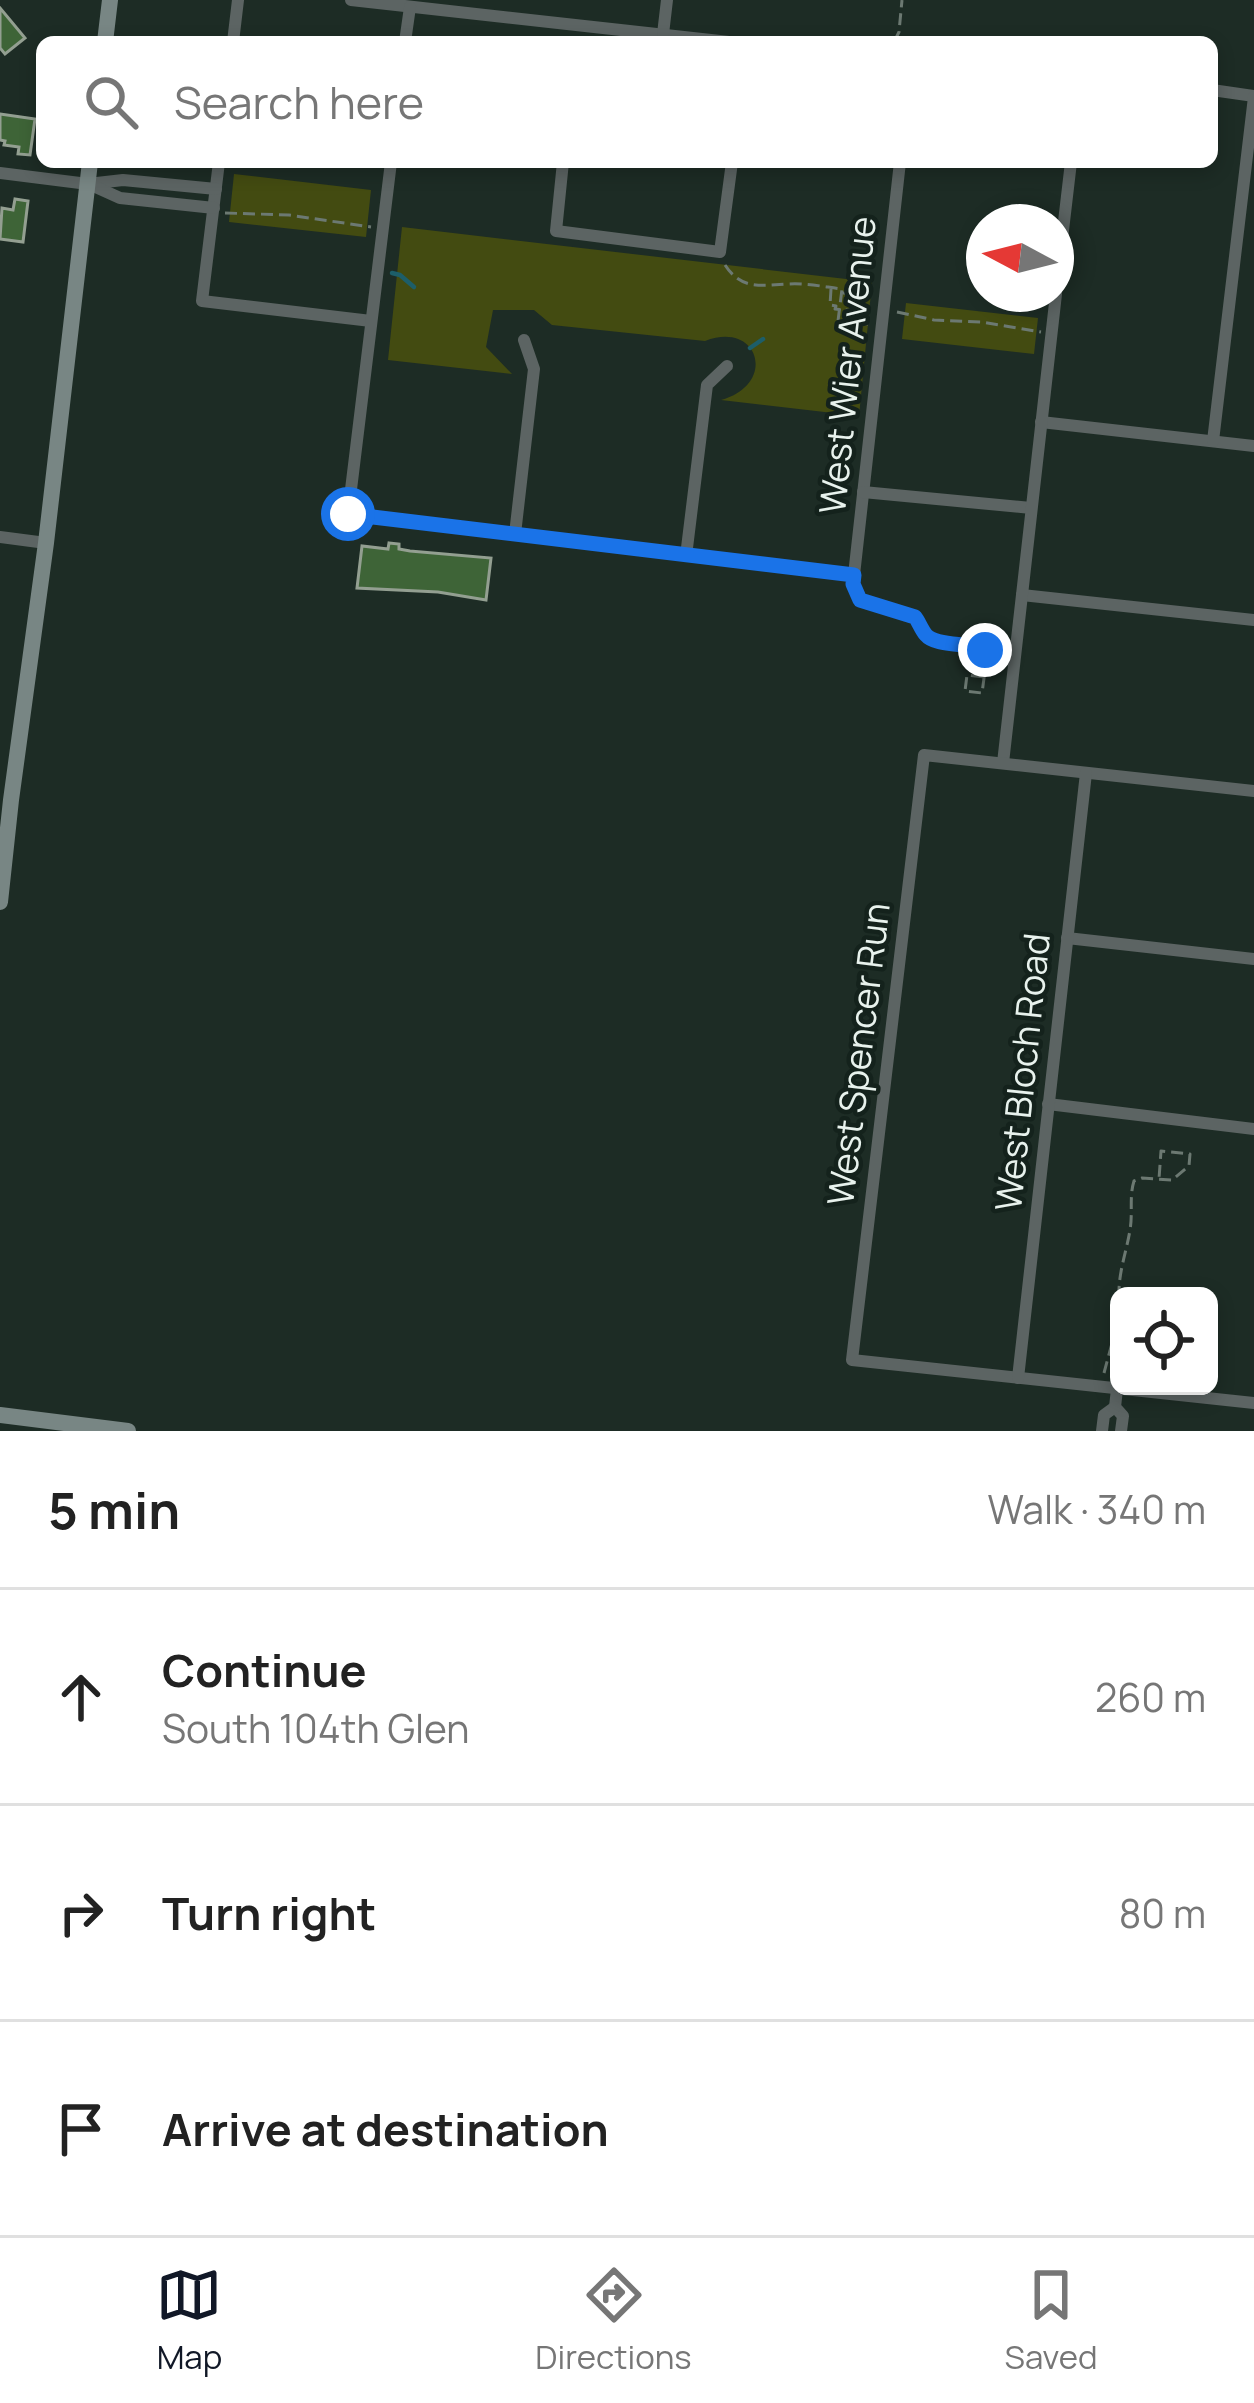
<!DOCTYPE html>
<html lang="en">
<head>
<meta charset="utf-8">
<style>
  :root { --surface:#fff; --page:#f6f6f6; --text:#222; --muted:#767676; --line:#e0e0e0; --accent:#111827 }
  body { margin:0; font-family:Manrope,sans-serif; background:var(--page); color:var(--text) }
  .controls { position:absolute; right:36px; bottom:36px; display:grid; overflow:hidden; border-radius:18px; box-shadow:0 6px 18px #0003 }
  .controls button { width:108px; height:108px; display:grid; place-items:center; padding:0; border:0; border-bottom:3px solid var(--line); background:var(--surface); color:var(--text); font:60px sans-serif }
  .compass { position:absolute; left:966px; top:204px; width:108px; height:108px; border-radius:50%; background:var(--surface); box-shadow:0 6px 18px #0003; rotate:277deg }
  .stop { position:absolute; width:36px; height:36px; margin:-27px; border:9px solid #1a73e8; border-radius:50%; background:#fff }
  .stop.end { background:#1a73e8; border-color:#fff; box-shadow:0 3px 12px #0008 }
  .list { margin:0; padding:0; list-style:none }
  h2 { display:flex; justify-content:space-between; align-items:center; height:156px; margin:0; padding:0 48px; font-size:51px }
  h2 small { font-size:39px; font-weight:400; color:var(--muted) }
  .list li { display:grid; grid-template-columns:78px 1fr auto; gap:36px; align-items:center; box-sizing:border-box; height:216px; padding:0 48px; border-top:3px solid var(--line) }
  .list b { display:block; font-size:45px; white-space:nowrap }
  .list p { margin:0; font-size:39px; white-space:nowrap; color:var(--muted) }
  .list em { font-size:39px; font-style:normal; color:var(--muted) }
  .icon { flex:none; width:66px; height:66px; fill:none; stroke:currentColor; stroke-width:2; stroke-linecap:round; stroke-linejoin:round }
  .map { position:relative; flex:none; width:1254px; height:1431px; overflow:hidden }
  .search { position:absolute; background:var(--surface); box-shadow:0 6px 18px #0003; left:36px; right:36px; top:36px; height:132px; display:flex; align-items:center; gap:30px; box-sizing:border-box; padding:0 42px; border-radius:18px; color:var(--muted); font-size:45px }
  .sheet { height:804px; background:var(--surface) }
  nav { display:flex; justify-content:space-around; align-items:center; box-sizing:border-box; height:168px; border-top:3px solid var(--line); background:var(--surface); font-size:33px; color:var(--muted) }
  nav a { display:grid; justify-items:center; gap:6px }
  nav .on { color:var(--accent) }
  .map>svg:first-child { display:block }
  .green { fill:#434b11 }
  .lines { fill:none; stroke-linecap:round; stroke-linejoin:round }
  .stream { stroke:#1d5e69; stroke-width:4.5 }
  .building { fill:#3e6437; stroke:#939f91; stroke-width:3 }
  .path { stroke:#6c7972; stroke-width:3; stroke-dasharray:12 6; stroke-linecap:butt }
  .street { stroke:#5c6463; stroke-width:12 }
  .secondary { stroke:#788684; stroke-width:16 }
  .route { stroke:#1a73e8; stroke-width:15 }
  .labels { text-anchor:middle; dominant-baseline:central; stroke-width:9; stroke-linejoin:round; paint-order:stroke }
  .street-label { font-size:36px; fill:#e8f2ed; stroke:#14221c }
</style>
</head>
<body>
<div class="map">
<svg width="1254" height="1431" viewBox="0 0 1254 1431">
  <rect width="100%" height="100%" fill="#1d2c25"/>
  <g class="green">
    <path d="M234,174l137,16 -5,47 -137,-15z"/>
    <path d="M402,227l470,55 -13,134 -138,-16c57,-16 38,-80 -16,-59l-153,-16 -18,-15h-41l-7,37 26,27 -124,-14z"/>
    <path d="M906,303l132,15 -4,36 -132,-15z"/>
  </g>
  <g class="lines">
    <g class="stream">
      <path d="M392,273l8,2 14,12"/>
      <path d="M750,348l13,-9"/>
    </g>
  </g>
  <g class="building">
    <path d="M0,8l25,30 -20,16 -5,-6z"/>
    <path d="M0,114l35,5 -5,36 -12,-1 1,-7 -15,-2 1,-4 -5,-1z"/>
    <path d="M15,199l13,2 -5,41 -23,-3 2,-31 11,2z"/>
    <path d="M389,543l10,1v5l11,2 81,7 -5,42 -48,-8 -81,-4 5,-42 26,3z"/>
  </g>
  <g class="lines">
    <g class="path">
      <path d="M894,42l5,-10 3,-32"/>
      <path d="M225,213l64,2 82,12"/>
      <path d="M725,265c17,26 37,20 64,19 18,-1 36,3 53,5l-4,32 30,3"/>
      <path d="M831,289l-1,16 6,1 -1,3 22,2"/>
      <path d="M843,293l16,1 -3,29"/>
      <path d="M897,312l37,8 47,2 60,10"/>
      <path d="M855,589l5,11 6,2 49,15 11,18 8,5 49,7 4,9 -5,37 -17,-2 2,-16 17,2"/>
      <path d="M1119,1298c-1,-25 7,-44 11,-68 3,-17 -1,-33 4,-49l8,-3 30,2 17,-14 1,-12 -29,-3 -2,28"/>
      <path d="M1104,1373l15,-56"/>
    </g>
    <g class="street">
      <path d="M351,0l378,42"/>
      <path d="M663,34l4,-34"/>
      <path d="M233,42l5,-42"/>
      <path d="M405,42l5,-35"/>
      <path d="M1212,90l42,6"/>
      <path d="M219,162l-17,139 169,20"/>
      <path d="M391,162l-43,352 506,61 46,-413"/>
      <path d="M563,162l-7,69 164,21 12,-90"/>
      <path d="M0,173l88,11 35,-4 93,9"/>
      <path d="M89,184l31,14 94,10"/>
      <path d="M1056,290l15,-128"/>
      <path d="M1041,422l213,24"/>
      <path d="M1213,441l41,-344"/>
      <path d="M863,492l168,16"/>
      <path d="M515,534l19,-165 -10,-29"/>
      <path d="M0,537l46,6"/>
      <path d="M686,556l21,-171 20,-19"/>
      <path d="M1022,595l232,25"/>
      <path d="M1003,763l53,-469"/>
      <path d="M1254,791l-330,-36 -72,605 402,43"/>
      <path d="M1067,938l187,21"/>
      <path d="M1048,1104l206,25"/>
      <path d="M1018,1378l68,-605"/>
      <path d="M1117,1389l-2,18 8,9 -2,15"/>
      <path d="M1102,1431l2,-16 11,-8"/>
    </g>
    <g class="secondary">
      <path d="M105,42l5,-42"/>
      <path d="M0,902l11,-102 35,-257 44,-381"/>
      <path d="M0,1415l128,16"/>
    </g>
  </g>
  <g class="lines">
    <path class="route" d="M348,514l506,61 -1,9 7,16 55,17c4,5 6,12 11,18 10,12 44,7 59,15"/>
  </g>
  <g class="labels">
    <g class="street-label">
      <text transform="translate(847 365) rotate(-84)">West Wier Avenue</text>
      <text transform="translate(858 1054) rotate(-83)">West Spencer Run</text>
      <text transform="translate(1022 1072) rotate(-84)">West Bloch Road</text>
    </g>
  </g>
</svg>
<div class="controls">
<button><svg class="icon" aria-label="locate" viewBox="0 0 24 24"><circle cx="12" cy="12" r="6"/><path d="M12 2v4M12 18v4M2 12h4M18 12h4"/></svg></button>
</div>
<svg class="compass" viewBox="-18 -18 36 36"><path d="M0-13l5 13h-10z" fill="#e53935"/><path d="M0 13l5-13h-10z" fill="#767676"/></svg>
<div class="stop" style="left:348px;top:514px"></div>
<div class="stop end" style="left:985px;top:650px"></div>
<div class="search"><svg class="icon" aria-label="search" viewBox="0 0 24 24"><circle cx="10" cy="10" r="6"/><path d="M15 15l6 6"/></svg>Search here</div>
</div>
<section class="sheet">
<h2>5 min<small>Walk · 340 m</small></h2>
<ul class="list">
<li><svg class="icon" aria-label="ahead" viewBox="0 0 24 24"><path d="M12 20V5M6 11l6-6 6 6"/></svg><div><b>Continue</b><p>South 104th Glen</p></div><em>260 m</em></li>
<li><svg class="icon" aria-label="right" viewBox="0 0 24 24"><path d="M7 20v-9h11M14 6l5 5-5 5"/></svg><div><b>Turn right</b></div><em>80 m</em></li>
<li><svg class="icon" aria-label="arrive" viewBox="0 0 24 24"><path d="M6 21V4h12l-3 4 3 4H6"/></svg><div><b>Arrive at destination</b></div></li>
</ul>
</section>
<nav>
<a class="on"><svg class="icon" aria-label="map" viewBox="0 0 24 24"><path d="M3 6l6-2 6 2 6-2v14l-6 2-6-2-6 2zM9 4v14M15 6v14"/></svg>Map</a>
<a><svg class="icon" aria-label="directions" viewBox="0 0 24 24"><path d="M12 3l9 9-9 9-9-9zM9 14v-3h6M13 9l2 2-2 2"/></svg>Directions</a>
<a><svg class="icon" aria-label="saved" viewBox="0 0 24 24"><path d="M7 4h10v16l-5-4-5 4z"/></svg>Saved</a>
</nav>
</body>
</html>
